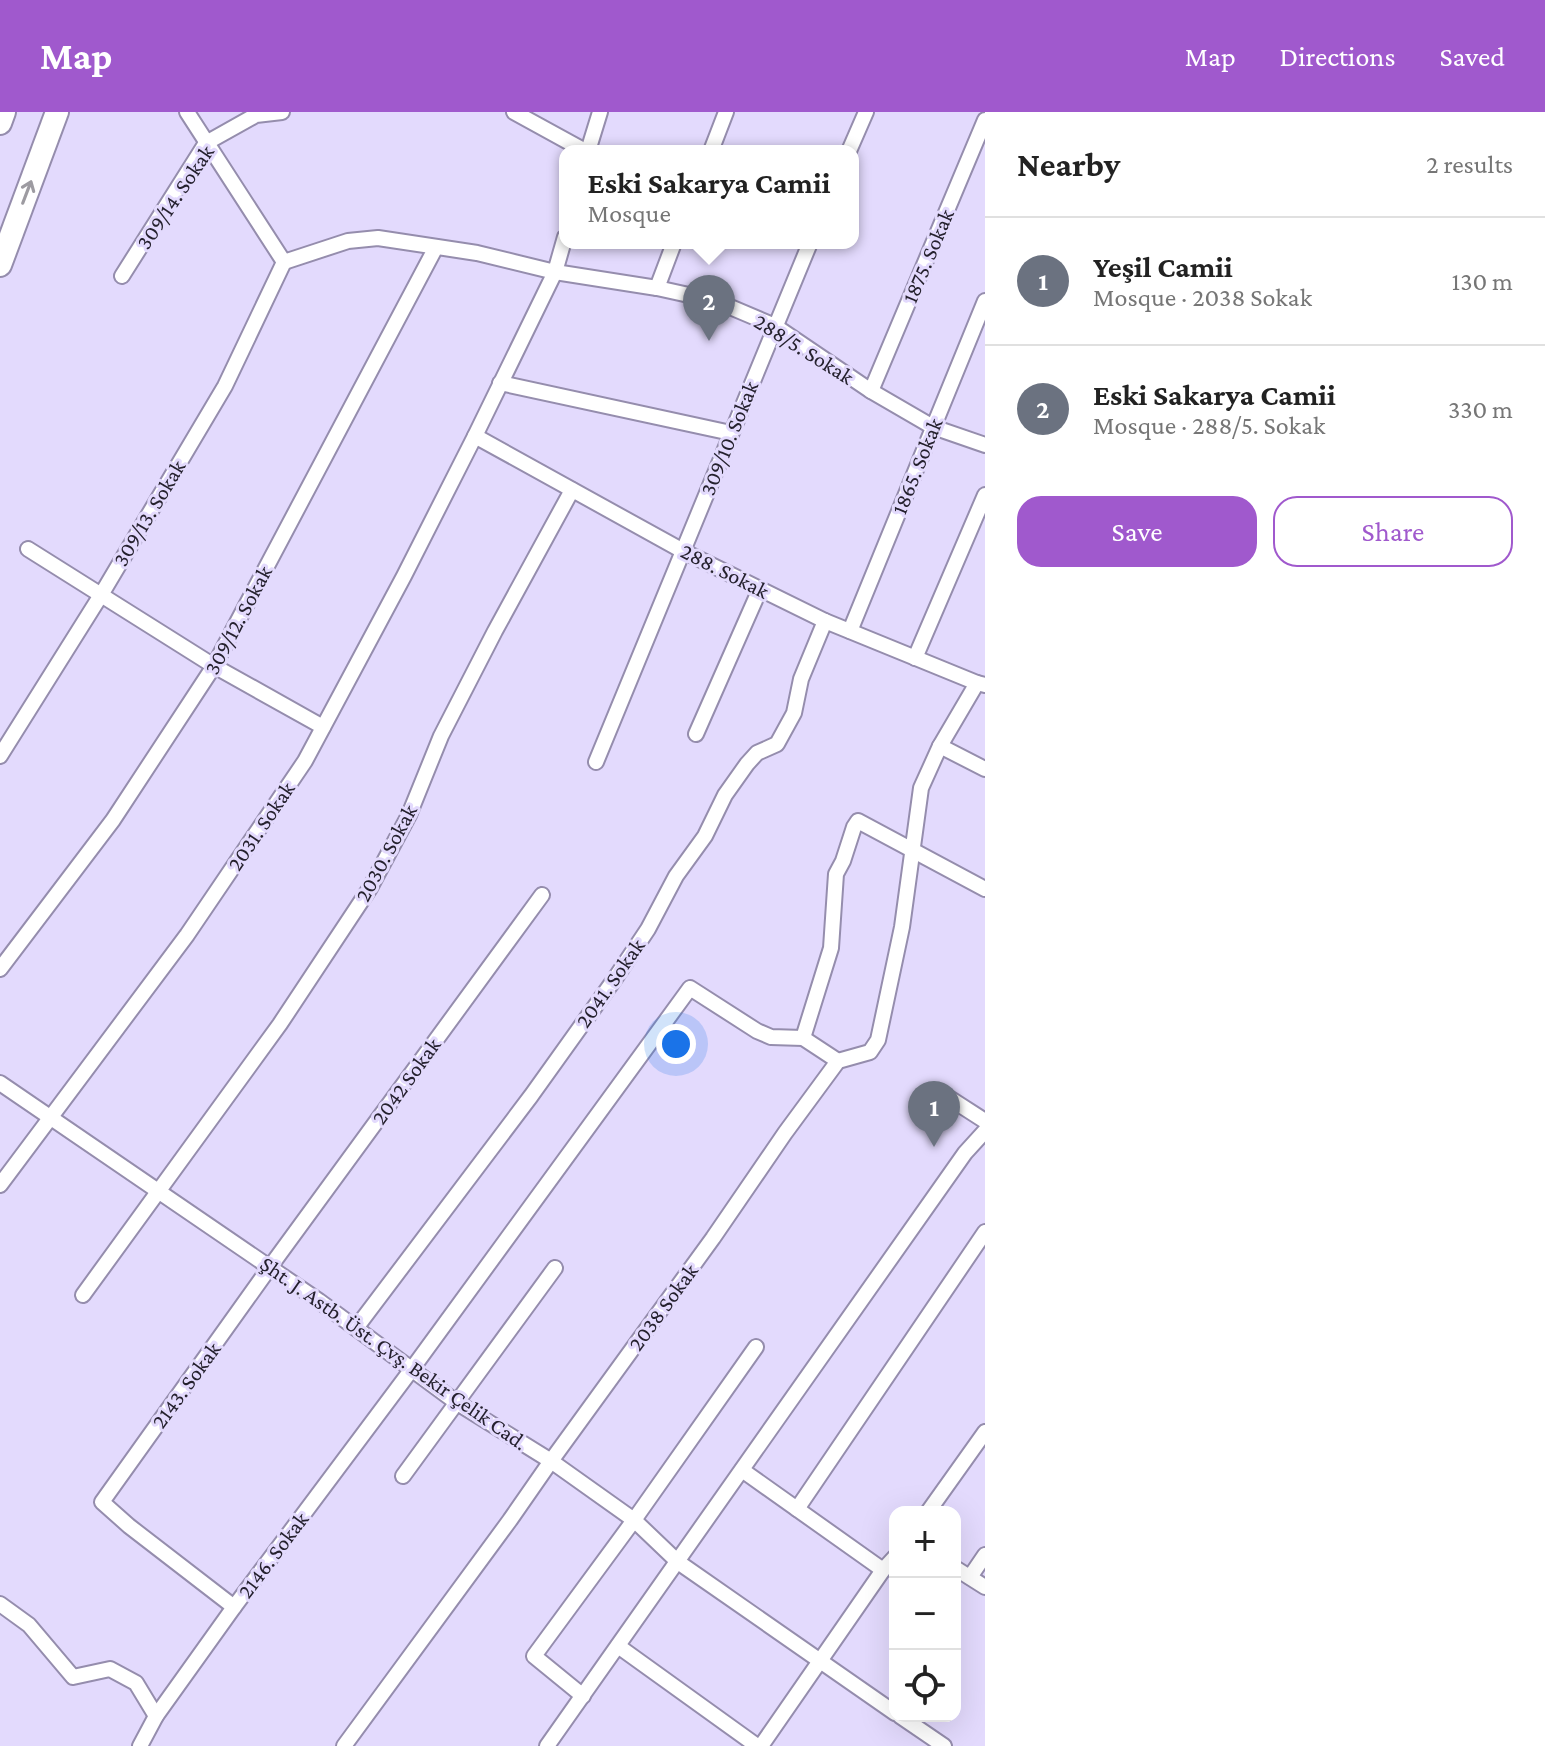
<!DOCTYPE html>
<html lang="en">
<head>
<meta charset="utf-8">
<style>
  :root { --surface:#fff; --page:#f2f2f2; --text:#222; --muted:#767676; --line:#e0e0e0; --accent:#a059cd }
  body { margin:0; font-family:"Crimson Pro",serif; background:var(--page); color:var(--text) }
  .controls { position:absolute; right:24px; bottom:24px; display:grid; overflow:hidden; border-radius:16px; box-shadow:0 8px 32px #0002 }
  .controls button { width:72px; height:72px; display:grid; place-items:center; padding:0; border:0; border-bottom:2px solid var(--line); background:var(--surface); color:var(--text); font:40px sans-serif }
  .you { position:absolute; left:676px; top:932px; width:28px; height:28px; margin:-20px; border:6px solid #fff; border-radius:50%; background:#1a73e8; box-shadow:0 0 0 12px #1a73e833 }
  .badge { display:grid; place-items:center; width:52px; height:52px; border-radius:50%; background:var(--accent); color:#fff; font-size:26px; font-weight:700 }
  .pin { position:absolute; translate:-50% -66px; filter:drop-shadow(0 2px 4px #0008) }
  .pin::after { content:''; position:absolute; top:42px; width:28px; height:24px; background:inherit; clip-path:polygon(0 0,100% 0,50% 100%) }
  .popup { position:absolute; left:559px; top:33px; width:300px; height:104px; box-sizing:border-box; display:grid; place-content:center; border-radius:16px; background:var(--surface); filter:drop-shadow(0 2px 6px #0005); font-size:26px; white-space:nowrap; color:var(--muted) }
  .popup b { font-size:30px; color:var(--text) }
  .popup::after { content:''; position:absolute; left:50%; top:100%; margin-left:-16px; border:16px solid transparent; border-top-color:var(--surface) }
  .list { margin:0; padding:0; list-style:none }
  h2 { display:flex; justify-content:space-between; align-items:center; height:104px; margin:0; padding:0 32px; font-size:34px }
  h2 small { font-size:26px; font-weight:400; color:var(--muted) }
  .list li { display:grid; grid-template-columns:52px 1fr auto; gap:24px; align-items:center; box-sizing:border-box; height:128px; padding:0 32px; border-top:2px solid var(--line) }
  .list b { display:block; font-size:30px; white-space:nowrap }
  .list p { margin:0; font-size:26px; white-space:nowrap; color:var(--muted) }
  .list em { font-size:26px; font-style:normal; color:var(--muted) }
  .actions { display:flex; gap:16px; padding:24px 32px }
  .actions a { flex:1; padding:18px 0; border:2px solid var(--accent); border-radius:24px; text-align:center; font-size:28px; color:var(--accent) }
  .actions .main { background:var(--accent); color:#fff }
  .icon { flex:none; width:44px; height:44px; fill:none; stroke:currentColor; stroke-width:2; stroke-linecap:round; stroke-linejoin:round }
  .map { position:relative; flex:none; width:985px; height:1634px; overflow:hidden }
  header { display:flex; align-items:center; gap:48px; box-sizing:border-box; height:112px; padding:0 40px; background:var(--accent); color:#fff }
  header strong { font-size:38px }
  nav { display:flex; gap:44px; margin-inline-start:auto; font-size:28px }
  main { display:flex }
  aside { flex:1; background:var(--surface) }
  .map>svg:first-child { display:block }
  .lines { fill:none; stroke-linecap:round; stroke-linejoin:round }
  .minor-casing { stroke:#958dad; stroke-width:18 }
  .highway-casing { stroke:#958dad; stroke-width:26 }
  .minor { stroke:#fff; stroke-width:14 }
  .highway { stroke:#fff; stroke-width:22 }
  .oneway { stroke:#9d9ba1 }
  .labels { text-anchor:middle; dominant-baseline:central; stroke-width:6; stroke-linejoin:round; paint-order:stroke }
  .street-label { font-size:22px; fill:#25212e; stroke:#e3dafd }
</style>
</head>
<body>
<header>
<strong>Map</strong>
<nav><a>Map</a><a>Directions</a><a>Saved</a></nav>
</header>
<main>
<div class="map">
<svg width="985" height="1634" viewBox="0 0 985 1634">
  <rect width="100%" height="100%" fill="#e3dafd"/>
  <g class="lines">
    <defs>
      <g id="minor">
        <path d="M187,0l97,150"/>
        <path d="M514,0l71,39"/>
        <path d="M588,39l12,-39"/>
        <path d="M711,39l15,-39"/>
        <path d="M849,39l17,-39"/>
        <path d="M284,150l64,-21 30,-3 99,15 78,19 102,16 59,13 59,25 96,65 62,36 52,18"/>
        <path d="M122,164l84,-133 50,-28 26,-3"/>
        <path d="M657,176l17,-45"/>
        <path d="M500,271l231,50"/>
        <path d="M871,279l114,-271"/>
        <path d="M475,324l208,115 142,70 152,62 8,2"/>
        <path d="M28,437l186,117 109,61"/>
        <path d="M850,519l135,-330"/>
        <path d="M915,546l70,-163"/>
        <path d="M696,622l64,-145"/>
        <path d="M940,634l45,23"/>
        <path d="M0,644l101,-161 124,-209 59,-124"/>
        <path d="M596,650l214,-519"/>
        <path d="M0,857l113,-149 101,-154 222,-419"/>
        <path d="M803,926l28,-90 5,-74 7,-13 11,-34 4,-6 127,68"/>
        <path d="M0,971l319,218 137,101 95,59 83,59 44,42 217,151"/>
        <path d="M943,982l42,27"/>
        <path d="M0,1073l187,-250 118,-174 99,-185 71,-140 80,-164 10,-35"/>
        <path d="M83,1183l197,-271 90,-136 39,-73 32,-79 54,-105 77,-141"/>
        <path d="M356,1216l175,-232 83,-116 34,-51 28,-53 29,-40 20,-41 22,-31 10,-11 20,-9 17,-31 7,-34 24,-58"/>
        <path d="M742,1358l141,100"/>
        <path d="M403,1364l152,-208"/>
        <path d="M797,1397l188,-277"/>
        <path d="M928,1400l57,-80"/>
        <path d="M955,1456l30,19"/>
        <path d="M970,1465l15,-22"/>
        <path d="M0,1492l29,21 44,52 37,-8 26,14 20,33"/>
        <path d="M234,1495l-105,-81 -27,-24 168,-235 272,-372"/>
        <path d="M618,1534l139,100"/>
        <path d="M583,1584l-49,-40 100,-136 122,-173"/>
        <path d="M900,1604l44,30"/>
        <path d="M140,1634l16,-30 78,-109 178,-238 278,-381 67,43 14,6 32,1 35,23"/>
        <path d="M344,1634l166,-226 41,-59 162,-223 72,-105 53,-72 32,-9 8,-12 24,-113 19,-139 19,-42 37,-63"/>
        <path d="M547,1634l418,-593 20,-22"/>
        <path d="M761,1634l122,-176 12,-13"/>
      </g>
      <g id="highway">
        <path d="M0,11l4,-11"/>
        <path d="M0,153l57,-153"/>
      </g>
    </defs>
    <use href="#minor" class="minor-casing"/>
    <use href="#highway" class="highway-casing"/>
    <use href="#minor" class="minor"/>
    <use href="#highway" class="highway"/>
  </g>
  <defs><path id="oneway-shaft" d="M-6 0H5M1.5-3L5.5 0L1.5 3" fill="none" stroke-width="1.6" stroke-linecap="round" stroke-linejoin="round" transform="scale(2)"/></defs>
  <use class="oneway" href="#oneway-shaft" transform="translate(27 80) rotate(-69)"/>
  <g class="labels">
    <g class="street-label">
      <text transform="translate(175 85) rotate(-56)">309/14. Sokak</text>
      <text transform="translate(928 144) rotate(-67)">1875. Sokak</text>
      <text transform="translate(804 237) rotate(32)">288/5. Sokak</text>
      <text transform="translate(729 326) rotate(-68)">309/10. Sokak</text>
      <text transform="translate(917 354) rotate(-68)">1865. Sokak</text>
      <text transform="translate(149 401) rotate(-59)">309/13. Sokak</text>
      <text transform="translate(725 459) rotate(27)">288. Sokak</text>
      <text transform="translate(238 508) rotate(-62)">309/12. Sokak</text>
      <text transform="translate(261 714) rotate(-56)">2031. Sokak</text>
      <text transform="translate(386 741) rotate(-62)">2030. Sokak</text>
      <text transform="translate(610 871) rotate(-55)">2041. Sokak</text>
      <text transform="translate(406 969) rotate(-54)">2042 Sokak</text>
      <text transform="translate(663 1195) rotate(-54)">2038 Sokak</text>
      <text transform="translate(394 1241) rotate(35)">Şht. J. Astb. Üst. Çvş. Bekir Çelik Cad.</text>
      <text transform="translate(186 1273) rotate(-54)">2143. Sokak</text>
      <text transform="translate(273 1443) rotate(-53)">2146. Sokak</text>
    </g>
  </g>
</svg>
<div class="controls">
<button>+</button>
<button>−</button>
<button><svg class="icon" aria-label="locate" viewBox="0 0 24 24"><circle cx="12" cy="12" r="6"/><path d="M12 2v4M12 18v4M2 12h4M18 12h4"/></svg></button>
</div>
<div class="you"></div>
<div class="pin badge" style="left:934px;top:1035px;background:#6b7280">1</div>
<div class="pin badge" style="left:709px;top:229px;background:#6b7280">2</div>
<div class="popup"><b>Eski Sakarya Camii</b>Mosque</div>
</div>
<aside>
<h2>Nearby<small>2 results</small></h2>
<ul class="list">
<li><span class="badge" style="background:#6b7280">1</span><div><b>Yeşil Camii</b><p>Mosque · 2038 Sokak</p></div><em>130 m</em></li>
<li><span class="badge" style="background:#6b7280">2</span><div><b>Eski Sakarya Camii</b><p>Mosque · 288/5. Sokak</p></div><em>330 m</em></li>
</ul>
<div class="actions"><a class="main">Save</a><a>Share</a></div>
</aside>
</main>
</body>
</html>
